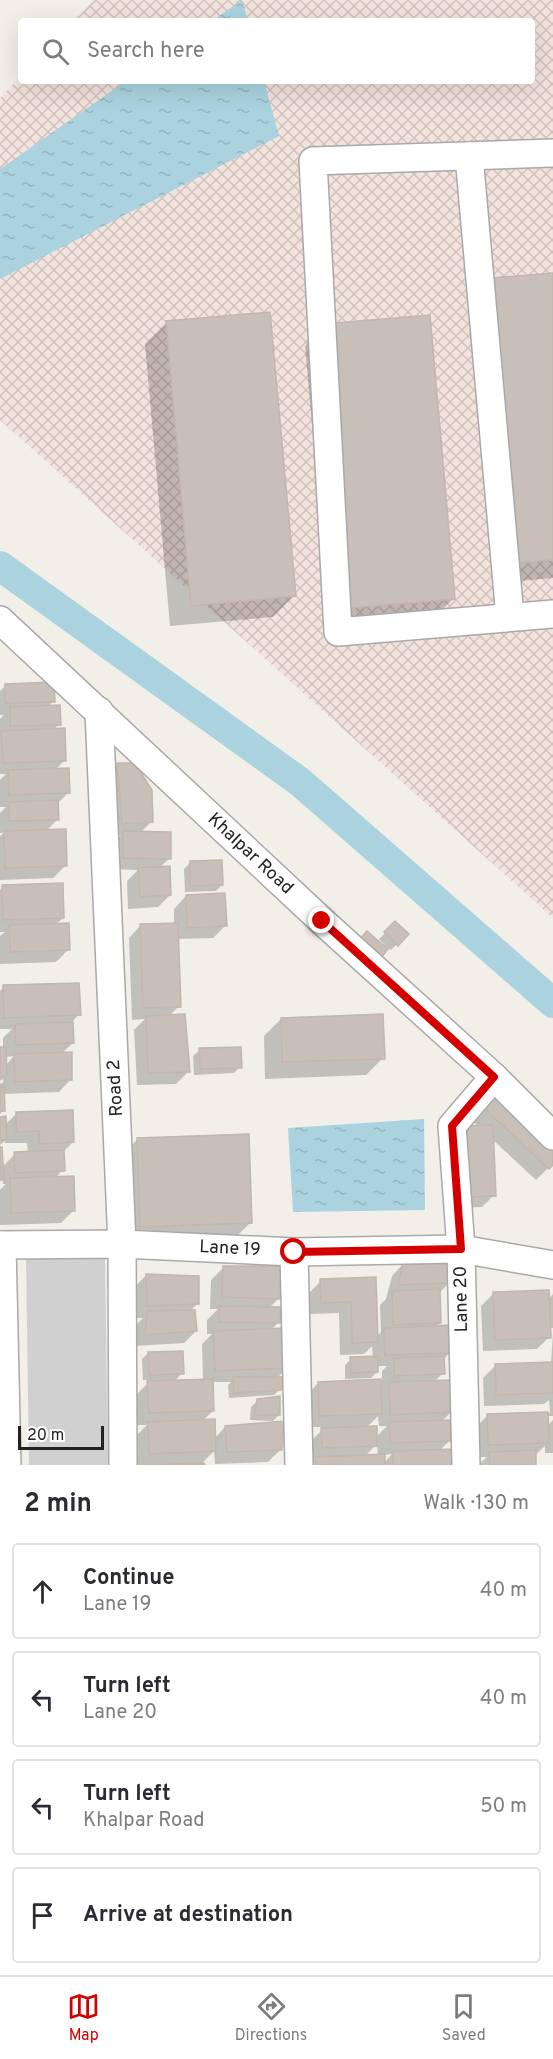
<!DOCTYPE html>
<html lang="en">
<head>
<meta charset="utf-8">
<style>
  :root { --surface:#fff; --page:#f2f2f3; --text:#2b2b33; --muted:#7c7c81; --line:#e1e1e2; --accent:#d40000 }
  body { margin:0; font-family:Overpass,sans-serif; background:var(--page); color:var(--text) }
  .scale { position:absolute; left:18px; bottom:15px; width:86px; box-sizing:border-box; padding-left:6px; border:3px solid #222; border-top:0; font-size:16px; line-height:21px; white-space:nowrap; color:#222; -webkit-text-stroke:4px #fff; paint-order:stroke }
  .stop { position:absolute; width:18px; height:18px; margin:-14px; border:4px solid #d40000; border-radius:50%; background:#fff }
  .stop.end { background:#d40000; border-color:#fff; box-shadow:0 2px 6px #0008 }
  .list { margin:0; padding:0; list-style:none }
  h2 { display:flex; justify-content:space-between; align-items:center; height:78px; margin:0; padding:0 24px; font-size:26px }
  h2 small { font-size:20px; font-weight:400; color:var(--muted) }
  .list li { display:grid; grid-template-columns:39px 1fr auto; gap:18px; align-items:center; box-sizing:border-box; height:96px; margin:0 12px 12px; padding:0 12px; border:2px solid var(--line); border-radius:6px }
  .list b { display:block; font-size:22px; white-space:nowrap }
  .list p { margin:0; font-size:20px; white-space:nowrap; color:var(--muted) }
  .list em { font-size:20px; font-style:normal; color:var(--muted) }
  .icon { flex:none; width:33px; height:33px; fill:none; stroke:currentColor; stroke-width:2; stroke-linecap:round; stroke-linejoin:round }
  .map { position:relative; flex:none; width:553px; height:1465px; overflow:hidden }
  .search { position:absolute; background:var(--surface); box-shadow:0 6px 24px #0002; left:18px; right:18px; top:18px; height:66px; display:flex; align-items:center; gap:15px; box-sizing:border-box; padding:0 21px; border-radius:6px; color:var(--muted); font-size:22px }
  .sheet { height:510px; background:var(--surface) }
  nav { display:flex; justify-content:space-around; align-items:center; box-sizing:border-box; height:84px; border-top:2px solid var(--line); background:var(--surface); font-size:16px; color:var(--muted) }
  nav a { display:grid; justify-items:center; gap:3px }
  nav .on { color:var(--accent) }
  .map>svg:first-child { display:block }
  .religious { fill:#d0d0d0 }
  .military { fill:url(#military-cross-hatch) }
  .water { fill:url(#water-ripples) }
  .shadow { fill:#0003; fill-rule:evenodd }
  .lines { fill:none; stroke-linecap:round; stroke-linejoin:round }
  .canal { stroke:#aad3df; stroke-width:30 }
  .building { fill:#c7bfb8; stroke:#c4b6ab; stroke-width:1.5 }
  .minor-casing { stroke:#a9a9a9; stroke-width:30 }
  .minor { stroke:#fff; stroke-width:27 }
  .route { stroke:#d40000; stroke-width:8 }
  .labels { text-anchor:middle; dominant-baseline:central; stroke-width:5; stroke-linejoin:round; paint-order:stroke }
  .street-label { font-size:18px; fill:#222; stroke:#fff }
</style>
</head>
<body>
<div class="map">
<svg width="553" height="1465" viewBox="0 0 553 1465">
  <defs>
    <pattern id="military-cross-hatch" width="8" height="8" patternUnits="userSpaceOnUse" patternTransform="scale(1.5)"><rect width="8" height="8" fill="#f3e3dd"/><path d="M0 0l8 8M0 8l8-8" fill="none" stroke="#d0c2bd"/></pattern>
    <pattern id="water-ripples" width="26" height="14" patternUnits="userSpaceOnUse" patternTransform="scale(1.5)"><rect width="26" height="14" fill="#aad3df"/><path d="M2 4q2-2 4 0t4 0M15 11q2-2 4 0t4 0" fill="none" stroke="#92b5bf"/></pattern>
  </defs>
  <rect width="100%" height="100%" fill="#f2efe9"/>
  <path class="religious" d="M105,1257l3,208h-79l-3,-207z"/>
  <path class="military" d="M94,0h459v918l-553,-498v-322l21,-22v5h511v-60h-458z"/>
  <g class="water">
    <path d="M242,0l6,21h-36z"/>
    <path d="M126,81h138l15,55 -279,143v-110z"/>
    <path d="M424,1119l1,91 -132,2 -5,-84z"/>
  </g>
  <g class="shadow">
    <path d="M553,274v304l-57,5z"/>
    <path d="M166,323l128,273 -21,21 -103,9 -25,-282z"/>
    <path d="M326,325l128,273 -21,21 -103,9 -25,-282z"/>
    <path d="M5,686l49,15 -7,6 12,17 -6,6 12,30 -10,10 13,23 -11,11 1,15 -12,12 19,35 -12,12 -53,2v-44l4,-3h-4v-20l6,-6h-6v-27l6,-6h-6v-55l4,-4h-4v-24z"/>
    <path d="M118,765l34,56 -12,12 30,25 -11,10 11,27 -12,12 -30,2 -1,-28 11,-11 -27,-1v-24l10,-10 -11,1 -5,-59z"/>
    <path d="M190,863l32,22 -6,6 -31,1 -1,-23z"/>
    <path d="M3,887l60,31 -8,7 14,24 -13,13 -56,2v-28l5,-4h-5v-42z"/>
    <path d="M186,896l39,30 -12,12 -36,1 2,67 -11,11 20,55 -12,12 -39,1 -3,-55 11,-11 -13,1 -3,-82 12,-13 33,-1v-15z"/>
    <path d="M395,923l12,11 -16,16 -3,-2 -12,14 8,-18 -5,-5z"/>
    <path d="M4,987l75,27 -7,8 1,21 -12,11 10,25 -12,13 -56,2 1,16 -4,4v-28h3v-7l-3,2v-32l3,-1v-10l9,-9h-12v-38zM14,1056l-8,9 -1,-8z"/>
    <path d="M281,1019l102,39 -17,17 -101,4 -1,-43z"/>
    <path d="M200,1050l40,17 -6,6 -40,2 -1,-19z"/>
    <path d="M496,1095l57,68 -17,17 -44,-41 2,56 -12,12 -31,1 28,-81 -7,-7z"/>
    <path d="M16,1114l57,28 -10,10v18l-8,8 18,33 -12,12 -61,2v-35l6,-6h-3v-6l-3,3v-33l2,19 13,-13 13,-1 -1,-10h-22v-2l-5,4v-27l5,7z"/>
    <path d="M137,1140l114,82 -18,18 -110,4 -3,-87z"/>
    <path d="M404,1263l45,20 -10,10 1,30 -5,4 15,25 -7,8v13l-9,9 17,30 -9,9 8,19 -11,11 15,14h-145l5,-5h-4v-18l15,-15h-18l-1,-31 12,-13 64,-2v-10l5,-5h-11l1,6 -6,6 -26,1v-14l6,-6 22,-1 -1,-12 -8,8 -24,1 -1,-42 -30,1v-21l12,-12 53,-2 2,58 5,-5 -1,-27 6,-6 6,-23zM378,1416l1,10h8l-11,11 -10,-9zM377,1444l1,12h-13zM392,1454l-8,9 -1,-8z"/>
    <path d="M223,1268l55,31 -9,9 10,14 -8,8 16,38 -11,11 4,10 -6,6 -45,3 -1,-13 3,-3h-19l1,29 -11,10 12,18 11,-12 56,22 -13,13 -53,2 -1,-13 -11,11v3h-66l-1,-29 11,-11h-10l-1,-30 15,-15h-8l-1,-21 6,-6 34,20 -8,9 29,-1 -1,-37 10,-10h-5v-14l11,-11h-8l1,-29z"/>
    <path d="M146,1275l51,29 -7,7 6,20 -12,12 -50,3 2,-21 7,-7h-8l-1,-30z"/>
    <path d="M494,1293l54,7 5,-6v34h-4v9l-12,12 -54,2 -2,-45z"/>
    <path d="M553,1333v83h-6v10l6,-6v33h-8v-7l-11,10 1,9h-57l9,-8h-11l-1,-29 13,-13 62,-2 -1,-13 -5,4 -60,2 -1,-28 13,-13 55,-2z"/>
    <path d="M257,1401l22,14 -6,6 -23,-1 1,-13z"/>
  </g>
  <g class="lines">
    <path class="canal" d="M0,566l300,216 253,221"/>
  </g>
  <g class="building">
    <path d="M553,273v287l-37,3 -25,-285z"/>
    <path d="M270,312l26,284 -105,10 -25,-285z"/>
    <path d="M430,315l25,284 -105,9 -25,-284z"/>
    <path d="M54,682l1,20 -50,1v-19z"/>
    <path d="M60,705l1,20 -51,1v-19z"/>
    <path d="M65,728l1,33 -63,2 -2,-32z"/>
    <path d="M117,763h18l17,27 1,32 -31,2z"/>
    <path d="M69,768l1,25 -61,2 -1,-25z"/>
    <path d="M58,800l1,20 -50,1v-19z"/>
    <path d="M66,829l1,37 -62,2 -1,-37z"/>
    <path d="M123,831l48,1v27l-48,-1z"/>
    <path d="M222,860l1,25 -33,1v-25z"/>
    <path d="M170,866l1,29 -31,2 -2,-29z"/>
    <path d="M63,883l1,35 -61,2 -1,-35z"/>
    <path d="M225,893l2,33 -40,2 -1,-33z"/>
    <path d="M395,921l14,13 -11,12 -14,-14z"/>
    <path d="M69,923l1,27 -60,2 -1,-27z"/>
    <path d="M178,923l3,84 -38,1 -3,-84z"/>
    <path d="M367,931l21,18 -11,14 -22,-19z"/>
    <path d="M79,983l2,32 -77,3 -1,-33z"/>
    <path d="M185,1014l5,58 -42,1 -2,-57z"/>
    <path d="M383,1014l2,45 -103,3 -1,-44z"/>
    <path d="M73,1022l1,21 -59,2v-21z"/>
    <path d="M0,1047h6l1,29h-7z"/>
    <path d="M241,1047l1,21 -42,1 -1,-21z"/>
    <path d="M72,1052v28l-57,2 -1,-28z"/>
    <path d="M0,1084h4l1,27h-5z"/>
    <path d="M496,1093l57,53v19l-4,4 -66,-62z"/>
    <path d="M73,1110l1,32 -35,2v-13l-23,1v-20z"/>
    <path d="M6,1116l1,24h-7v-23z"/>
    <path d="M493,1125l3,71 -33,1 -3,-71z"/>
    <path d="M249,1134l3,89 -112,4 -3,-89z"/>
    <path d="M0,1147h2l2,33h-4z"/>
    <path d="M64,1150l1,21 -50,2 -1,-21z"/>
    <path d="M74,1176l1,35 -64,2 -1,-35z"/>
    <path d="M450,1260l1,23 -53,2 5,-23z"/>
    <path d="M223,1266h62l-5,33 -58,-2z"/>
    <path d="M146,1274l53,2v28l-52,2z"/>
    <path d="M376,1277l2,65 -26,1 -1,-41 -30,1 -1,-24z"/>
    <path d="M440,1289l1,34 -48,2 -1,-34z"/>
    <path d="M549,1290l2,48 -56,2 -2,-48z"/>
    <path d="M219,1306l62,1 -1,16 -61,-1z"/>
    <path d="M195,1310l2,21 -52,4 2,-24z"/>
    <path d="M451,1325l1,28 -67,2 -1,-27z"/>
    <path d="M287,1328l1,40 -73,3 -2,-40z"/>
    <path d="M183,1351l1,23 -35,1 -1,-23z"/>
    <path d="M378,1356v16l-27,1 -1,-16z"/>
    <path d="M444,1356l1,18 -51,2v-18z"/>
    <path d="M553,1362v31l-57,2 -1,-31z"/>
    <path d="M233,1377h55l-7,13 -47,3z"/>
    <path d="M213,1379l1,32 -65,2 -2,-32z"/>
    <path d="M381,1379l1,35 -63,2 -1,-34z"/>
    <path d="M451,1380l2,32 -63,3 -1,-33z"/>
    <path d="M280,1396v19h-25l2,-16z"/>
    <path d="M548,1412l1,31 -61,2 -1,-31z"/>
    <path d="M215,1419l1,32 -67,3 -1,-32z"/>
    <path d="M450,1420l1,21 -61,2 -1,-21z"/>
    <path d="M284,1421l-2,29 -55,2 -2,-26z"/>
    <path d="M377,1426v20l-55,2 -1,-20z"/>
    <path d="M455,1449v16h-62v-14z"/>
    <path d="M536,1450v15h-46l-1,-13z"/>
    <path d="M385,1454v11h-69l-1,-8z"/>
    <path d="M204,1463l1,2h-56z"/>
  </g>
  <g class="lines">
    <defs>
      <g id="minor">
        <path d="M553,153l-240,8 25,471 215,-18"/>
        <path d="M469,156l41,461"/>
        <path d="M0,620l322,301 172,156 59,59"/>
        <path d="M99,711l23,533 1,221"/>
        <path d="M0,1245l122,-1 172,8 167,-3 92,16"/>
        <path d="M2,1245l5,220"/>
        <path d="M294,1252l5,213"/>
        <path d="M466,1465l-5,-216 -9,-123 42,-49"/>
      </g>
    </defs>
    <use href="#minor" class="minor-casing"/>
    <use href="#minor" class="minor"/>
  </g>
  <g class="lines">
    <path class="route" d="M294,1252l167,-3 -9,-123 42,-49 -172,-156"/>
  </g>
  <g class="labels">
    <g class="street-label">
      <text transform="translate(250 854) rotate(43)">Khalpar Road</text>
      <text transform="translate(116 1088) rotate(-93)">Road 2</text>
      <text transform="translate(230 1249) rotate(3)">Lane 19</text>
      <text transform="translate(462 1299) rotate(-91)">Lane 20</text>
    </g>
  </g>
</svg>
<div class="scale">20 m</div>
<div class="stop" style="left:294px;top:1252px"></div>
<div class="stop end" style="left:322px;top:921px"></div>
<div class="search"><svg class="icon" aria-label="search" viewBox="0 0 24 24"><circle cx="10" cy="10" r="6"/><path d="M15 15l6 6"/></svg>Search here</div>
</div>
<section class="sheet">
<h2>2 min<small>Walk · 130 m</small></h2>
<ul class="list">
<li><svg class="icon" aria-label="ahead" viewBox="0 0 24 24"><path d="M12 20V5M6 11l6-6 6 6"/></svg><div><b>Continue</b><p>Lane 19</p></div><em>40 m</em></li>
<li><svg class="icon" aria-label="left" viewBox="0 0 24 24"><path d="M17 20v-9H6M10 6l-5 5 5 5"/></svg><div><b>Turn left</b><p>Lane 20</p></div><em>40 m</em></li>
<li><svg class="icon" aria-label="left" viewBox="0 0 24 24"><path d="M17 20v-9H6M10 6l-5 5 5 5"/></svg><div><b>Turn left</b><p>Khalpar Road</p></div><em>50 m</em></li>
<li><svg class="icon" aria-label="arrive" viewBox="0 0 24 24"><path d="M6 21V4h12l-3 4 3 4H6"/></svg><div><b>Arrive at destination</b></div></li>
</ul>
</section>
<nav>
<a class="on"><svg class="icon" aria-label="map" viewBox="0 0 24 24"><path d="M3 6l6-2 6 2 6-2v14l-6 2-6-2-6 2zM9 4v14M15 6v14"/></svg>Map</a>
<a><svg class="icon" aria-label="directions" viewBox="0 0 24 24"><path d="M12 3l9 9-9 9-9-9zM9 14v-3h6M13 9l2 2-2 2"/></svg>Directions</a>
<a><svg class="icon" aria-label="saved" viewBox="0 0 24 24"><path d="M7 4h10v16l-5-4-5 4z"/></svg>Saved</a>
</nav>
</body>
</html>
